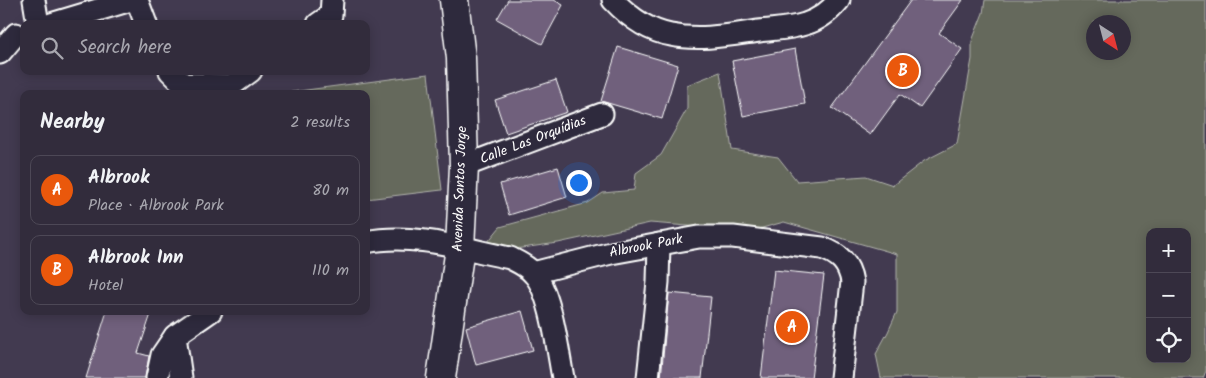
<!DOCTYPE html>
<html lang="en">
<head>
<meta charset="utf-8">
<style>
  :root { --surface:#322c3c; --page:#3a3443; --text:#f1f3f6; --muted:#a8a7af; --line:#4d4856; --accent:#ea580c }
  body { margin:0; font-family:Kalam,sans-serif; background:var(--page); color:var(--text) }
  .controls { position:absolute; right:15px; bottom:15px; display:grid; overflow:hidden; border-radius:10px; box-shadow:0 2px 12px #0003 }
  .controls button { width:45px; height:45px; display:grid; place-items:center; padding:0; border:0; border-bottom:1px solid var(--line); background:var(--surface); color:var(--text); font:25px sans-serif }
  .compass { position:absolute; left:1086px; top:15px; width:45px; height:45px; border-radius:50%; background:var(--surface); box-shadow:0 2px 12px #0003; rotate:144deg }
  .you { position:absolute; left:578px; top:182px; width:18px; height:18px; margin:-12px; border:4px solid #fff; border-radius:50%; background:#1a73e8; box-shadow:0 0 0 8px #1a73e833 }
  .badge { display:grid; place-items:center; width:32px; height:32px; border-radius:50%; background:var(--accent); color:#fff; font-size:16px; font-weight:700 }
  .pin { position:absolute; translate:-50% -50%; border:2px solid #fff; box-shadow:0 1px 5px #0006 }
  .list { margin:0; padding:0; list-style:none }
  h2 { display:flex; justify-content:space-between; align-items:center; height:65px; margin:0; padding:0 20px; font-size:21px }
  h2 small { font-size:16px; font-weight:400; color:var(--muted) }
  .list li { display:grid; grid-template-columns:32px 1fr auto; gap:15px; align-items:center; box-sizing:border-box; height:70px; margin:0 10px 10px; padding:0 10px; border:1px solid var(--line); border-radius:10px }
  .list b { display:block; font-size:19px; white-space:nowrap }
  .list p { margin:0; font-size:16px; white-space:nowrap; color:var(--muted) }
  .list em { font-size:16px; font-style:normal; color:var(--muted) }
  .icon { flex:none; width:28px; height:28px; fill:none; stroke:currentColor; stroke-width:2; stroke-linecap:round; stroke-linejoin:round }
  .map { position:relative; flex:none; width:1206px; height:378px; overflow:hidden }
  .search { position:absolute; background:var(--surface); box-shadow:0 2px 12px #0003; left:20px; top:20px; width:350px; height:55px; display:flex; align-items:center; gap:12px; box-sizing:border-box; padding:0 18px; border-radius:10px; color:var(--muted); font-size:19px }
  .panel { position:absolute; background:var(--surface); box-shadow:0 2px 12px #0003; left:20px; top:90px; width:350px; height:225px; border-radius:10px }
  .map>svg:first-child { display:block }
  .green { fill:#65695b; stroke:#b2b4ad; fill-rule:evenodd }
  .building { fill:#6f607c; stroke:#fff }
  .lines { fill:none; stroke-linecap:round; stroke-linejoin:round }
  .minor-casing { stroke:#fff; stroke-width:25 }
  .major-casing { stroke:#fff; stroke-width:31 }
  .minor { stroke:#2f2a3d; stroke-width:21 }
  .major { stroke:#2f2a3d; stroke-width:28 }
  .labels { text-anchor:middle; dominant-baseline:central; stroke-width:4; stroke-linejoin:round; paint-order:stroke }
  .street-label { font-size:14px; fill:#fff; stroke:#2f2a3d }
</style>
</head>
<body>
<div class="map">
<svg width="1206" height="378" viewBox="0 0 1206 378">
  <rect width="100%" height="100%" fill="#423a50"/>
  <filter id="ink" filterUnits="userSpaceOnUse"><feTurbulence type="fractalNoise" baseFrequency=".02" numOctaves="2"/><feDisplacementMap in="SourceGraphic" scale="10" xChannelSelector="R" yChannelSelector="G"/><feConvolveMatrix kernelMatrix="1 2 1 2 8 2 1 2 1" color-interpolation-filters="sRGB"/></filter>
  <g filter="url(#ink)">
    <g class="green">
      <path d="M985,0h221v371l-3,7h-322l-5,-24 12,-22 9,-20v-58l-113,-32 -33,9 -101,-8 -92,20 -80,11 22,-27 88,-24 15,-10 31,-3 2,-17 25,-18 26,-46v-24l33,-13 12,78 46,7 19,24 69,-5 27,9 31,-24 33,-17 15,-85v-18l11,-28zM1094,22h30v30h-30zM1150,232h37v127h-37z"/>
      <path d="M428,74l14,116 -76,9v-105h-90z"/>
    </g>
    <g class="building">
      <path d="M508,0h46l9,5 -21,39 -45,-25z"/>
      <path d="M911,0h52l-24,33 23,16 -42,59 -20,-14 -30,41 -38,-27z"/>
      <path d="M618,47l60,18 -16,54 -61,-18z"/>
      <path d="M795,49l10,55 -62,12 -11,-55z"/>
      <path d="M556,80l11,32 -61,21 -11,-33z"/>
      <path d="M558,167l9,30 -58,18 -9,-31z"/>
      <path d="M774,270l50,5 -13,103h-50z"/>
      <path d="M669,293l42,4 -9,81h-41z"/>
      <path d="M107,311h45l-14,42 11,3 -4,22h-59z"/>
      <path d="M522,311l11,39 -57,15 -10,-38z"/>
    </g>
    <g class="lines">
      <defs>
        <g id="minor">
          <path d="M34,0l4,24"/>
          <path d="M137,0l9,24"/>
          <path d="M613,0c16,17 35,31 58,35 29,6 59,0 88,-4 15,-2 31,-2 46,-7 14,-4 25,-13 34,-24"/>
          <path d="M51,24l80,-24"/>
          <path d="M318,24l13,-9 1,-15"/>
          <path d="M0,53l16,-19"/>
          <path d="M170,71l13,13 49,1 19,-14"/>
          <path d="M464,166l138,-52"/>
          <path d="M366,242c47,-10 98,7 144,16 8,4 17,8 23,15 18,18 25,79 30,105"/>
          <path d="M533,273l78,-20 88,-16h34l89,11c17,6 27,15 30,34l-11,96"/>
          <path d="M175,336l6,42"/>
          <path d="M157,378l5,-23 13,-19 36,-25"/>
          <path d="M648,378l10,-96 1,-38"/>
        </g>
        <path id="major" d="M441,378l19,-130 4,-82 -3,-108 -7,-58"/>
      </defs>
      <use href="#minor" class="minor-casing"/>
      <use href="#major" class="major-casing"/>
      <use href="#minor" class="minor"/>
      <use href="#major" class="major"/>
    </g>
  </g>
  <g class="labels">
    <g class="street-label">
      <text transform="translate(533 140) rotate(-21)">Calle Las Orquídias</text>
      <text transform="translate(460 189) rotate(-88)">Avenida Santos Jorge</text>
      <text transform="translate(646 246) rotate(-11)">Albrook Park</text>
    </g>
  </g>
</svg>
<div class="controls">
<button>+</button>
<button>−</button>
<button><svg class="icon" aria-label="locate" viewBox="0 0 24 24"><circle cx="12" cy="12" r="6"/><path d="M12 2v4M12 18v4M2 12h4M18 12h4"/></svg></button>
</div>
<svg class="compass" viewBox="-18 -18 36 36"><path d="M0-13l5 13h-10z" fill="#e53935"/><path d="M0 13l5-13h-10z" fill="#a8a7af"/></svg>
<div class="you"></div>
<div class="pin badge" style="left:792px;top:327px">A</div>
<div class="pin badge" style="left:903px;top:71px">B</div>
<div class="search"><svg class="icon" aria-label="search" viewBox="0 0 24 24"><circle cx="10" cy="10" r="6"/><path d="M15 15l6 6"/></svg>Search here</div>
<section class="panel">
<h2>Nearby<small>2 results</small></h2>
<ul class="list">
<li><span class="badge">A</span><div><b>Albrook</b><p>Place · Albrook Park</p></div><em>80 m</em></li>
<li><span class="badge">B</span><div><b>Albrook Inn</b><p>Hotel</p></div><em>110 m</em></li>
</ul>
</section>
</div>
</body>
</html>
